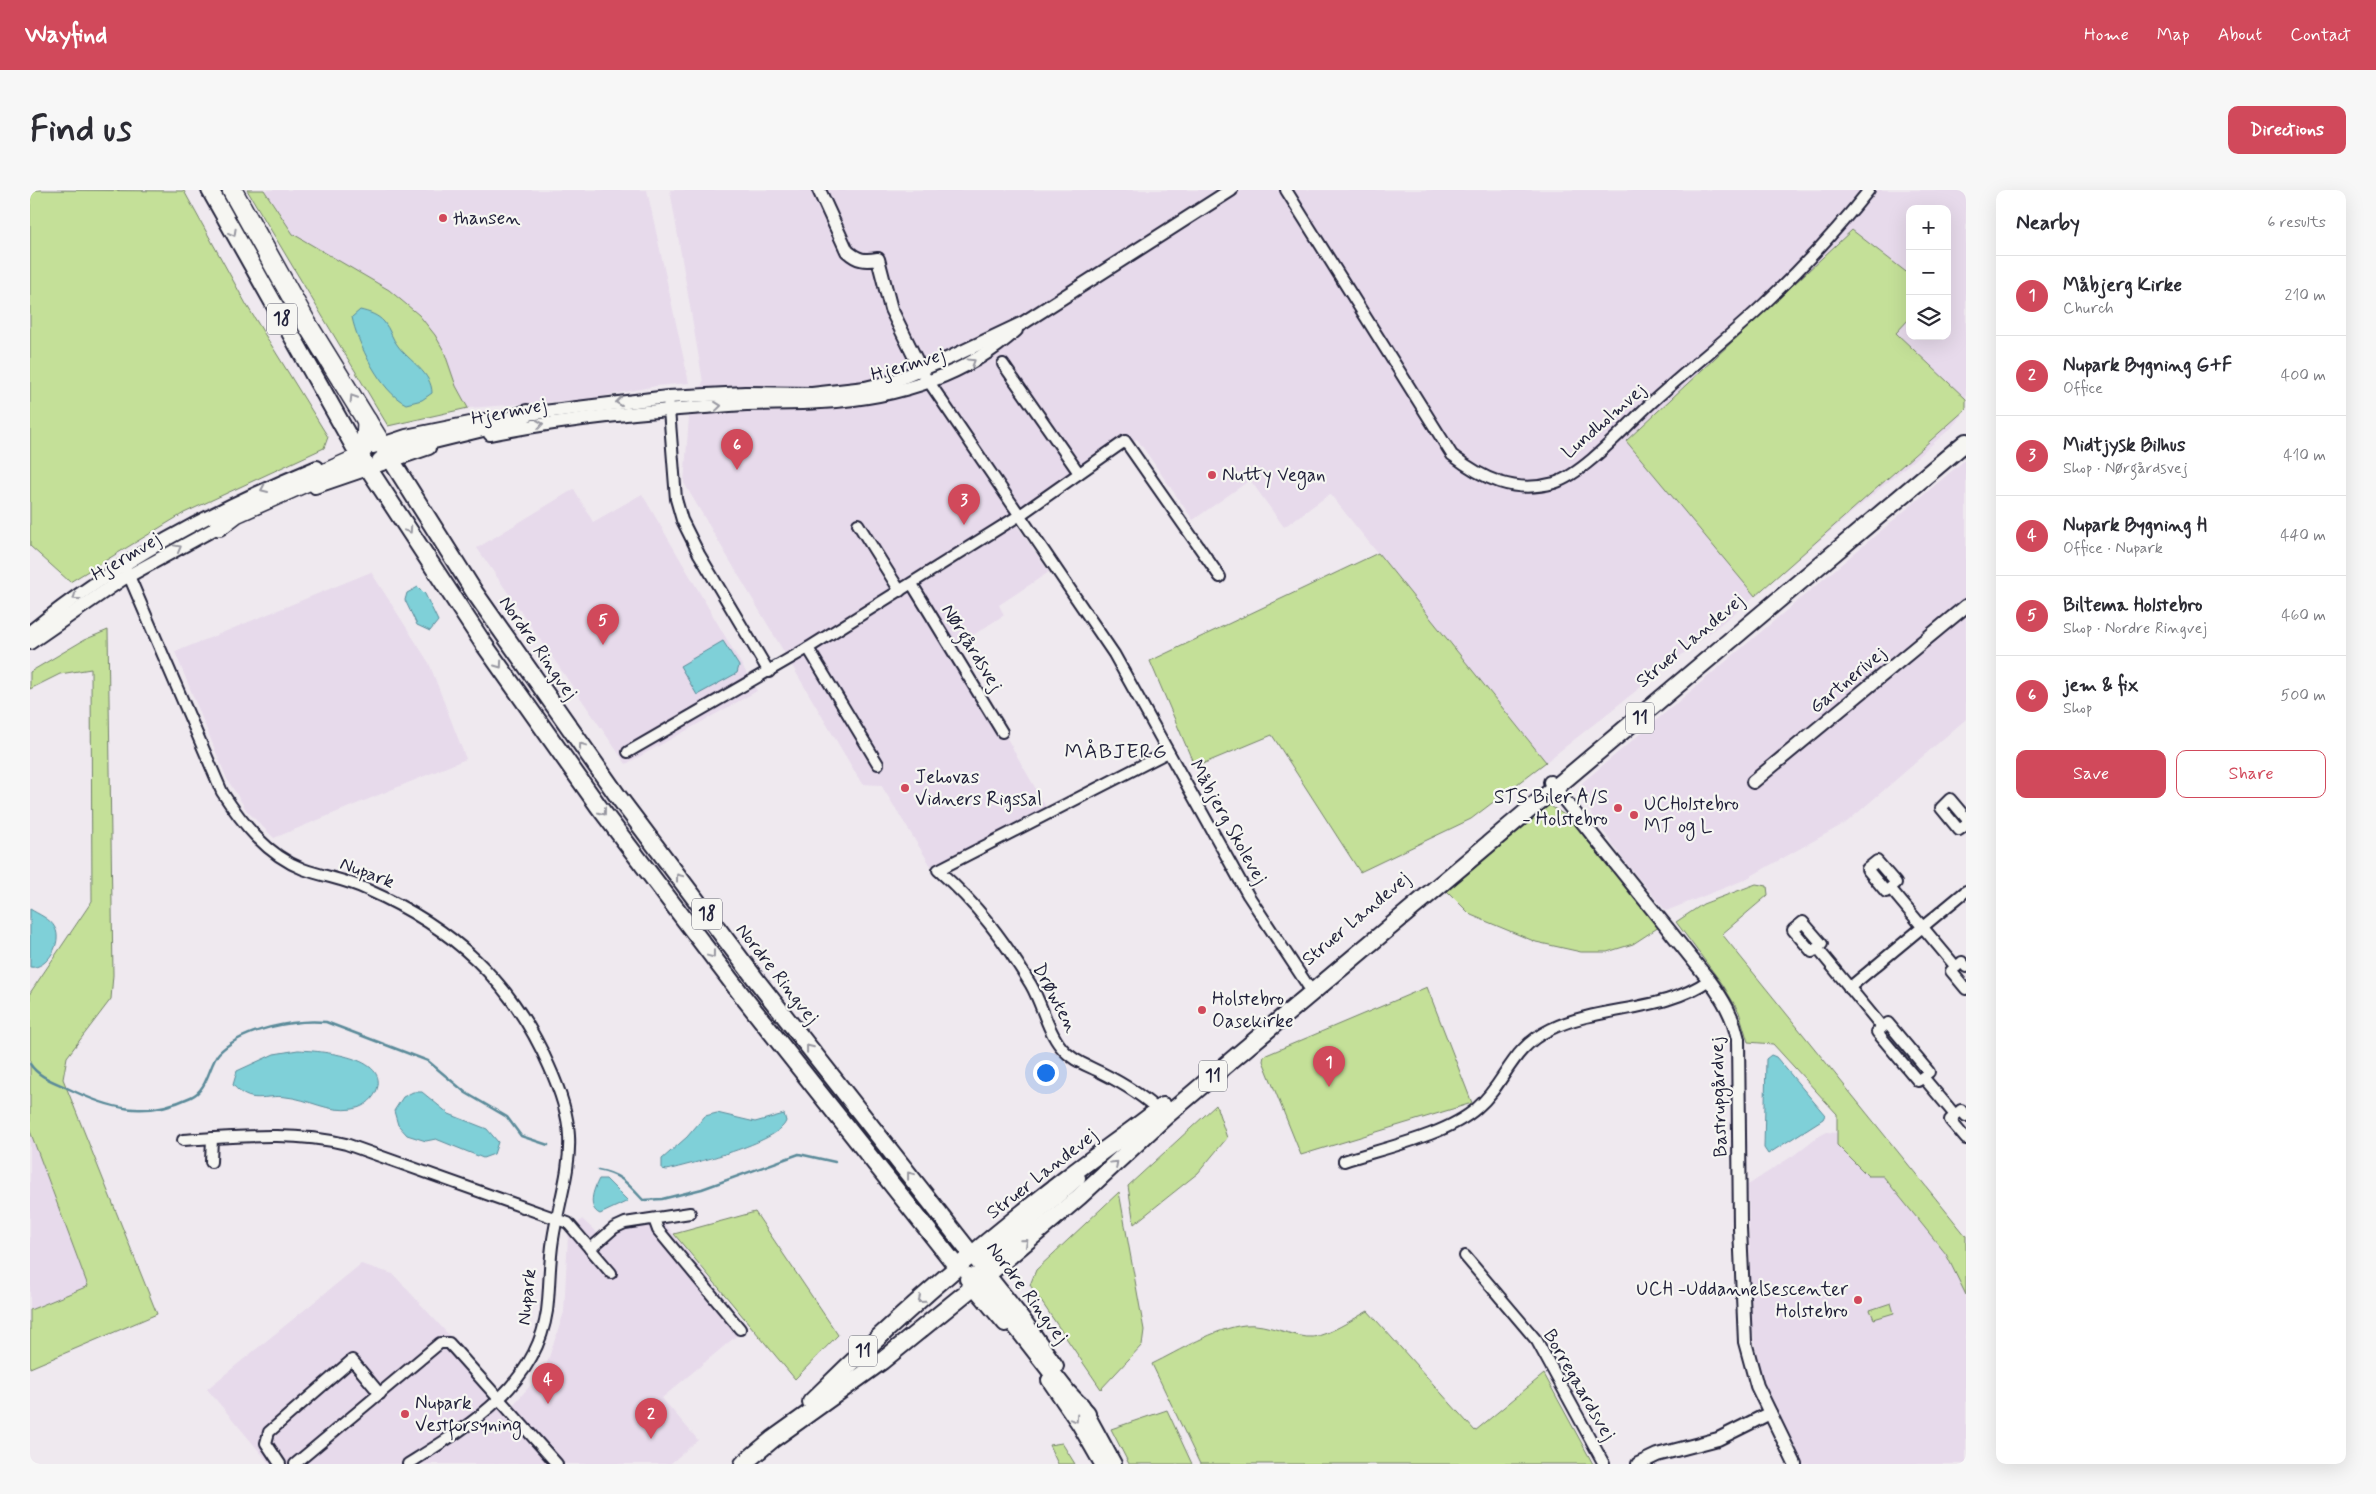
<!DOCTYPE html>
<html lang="en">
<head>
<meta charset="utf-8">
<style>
  :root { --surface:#fff; --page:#f7f7f7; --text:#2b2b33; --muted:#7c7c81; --line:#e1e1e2; --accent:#d1495b }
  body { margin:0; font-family:Mynerve,sans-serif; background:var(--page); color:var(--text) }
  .controls { position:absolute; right:15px; top:15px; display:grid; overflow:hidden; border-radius:10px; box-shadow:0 5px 20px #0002 }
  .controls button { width:45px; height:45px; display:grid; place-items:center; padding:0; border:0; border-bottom:1px solid var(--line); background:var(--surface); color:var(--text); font:25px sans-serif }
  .you { position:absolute; left:1015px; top:882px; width:18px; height:18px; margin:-12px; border:4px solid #fff; border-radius:50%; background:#1a73e8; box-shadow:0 0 0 8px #1a73e833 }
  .badge { display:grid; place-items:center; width:32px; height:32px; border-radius:50%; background:var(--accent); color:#fff; font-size:16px; font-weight:700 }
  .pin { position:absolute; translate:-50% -41px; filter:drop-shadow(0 1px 2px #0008) }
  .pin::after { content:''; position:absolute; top:26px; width:18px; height:15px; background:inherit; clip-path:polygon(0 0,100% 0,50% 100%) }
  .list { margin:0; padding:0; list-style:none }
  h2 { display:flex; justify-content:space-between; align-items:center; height:65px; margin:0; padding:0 20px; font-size:21px }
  h2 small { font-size:16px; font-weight:400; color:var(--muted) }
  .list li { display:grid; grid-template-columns:32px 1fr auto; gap:15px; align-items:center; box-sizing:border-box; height:80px; padding:0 20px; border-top:1px solid var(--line) }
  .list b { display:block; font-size:19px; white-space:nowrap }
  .list p { margin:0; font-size:16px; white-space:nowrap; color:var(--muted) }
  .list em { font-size:16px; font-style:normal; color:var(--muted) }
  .actions { display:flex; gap:10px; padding:15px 20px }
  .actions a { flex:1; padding:11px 0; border:1px solid var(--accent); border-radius:10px; text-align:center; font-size:18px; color:var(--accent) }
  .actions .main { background:var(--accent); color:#fff }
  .icon { flex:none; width:28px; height:28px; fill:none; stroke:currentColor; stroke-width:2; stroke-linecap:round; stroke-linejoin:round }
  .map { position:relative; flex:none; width:1936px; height:1274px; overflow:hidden; border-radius:10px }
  header { display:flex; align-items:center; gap:30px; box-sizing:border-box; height:70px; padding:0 25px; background:var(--accent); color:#fff }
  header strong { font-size:24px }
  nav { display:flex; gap:28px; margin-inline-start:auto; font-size:18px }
  .intro { display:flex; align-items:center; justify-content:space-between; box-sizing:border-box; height:120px; padding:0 30px }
  h1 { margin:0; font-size:35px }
  .button { padding:12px 22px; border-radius:10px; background:var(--accent); color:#fff; font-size:18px; font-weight:700 }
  main { display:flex; gap:30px; padding:0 30px }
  aside { flex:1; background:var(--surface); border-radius:10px; box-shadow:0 5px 20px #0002 }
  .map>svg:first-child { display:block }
  .built { fill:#e7daeb; fill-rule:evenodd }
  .green { fill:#c4e098; stroke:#73816a }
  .water { fill:#7fd0d8; stroke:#5a8a99 }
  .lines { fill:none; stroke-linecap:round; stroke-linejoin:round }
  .stream { stroke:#5a8a99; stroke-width:2.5 }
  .minor-casing { stroke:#22223b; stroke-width:14 }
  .tertiary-casing { stroke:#22223b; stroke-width:16 }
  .secondary-casing { stroke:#22223b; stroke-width:18 }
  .primary-casing { stroke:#22223b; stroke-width:20 }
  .motorway-casing { stroke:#22223b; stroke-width:22 }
  .minor { stroke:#f6f6f2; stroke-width:10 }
  .tertiary { stroke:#f6f6f2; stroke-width:12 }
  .secondary { stroke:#f6f6f2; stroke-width:14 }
  .primary { stroke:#f6f6f2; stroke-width:16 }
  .motorway { stroke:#f6f6f2; stroke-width:19 }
  .oneway { stroke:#9797a0 }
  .poi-dot { fill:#d1495b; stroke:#f6f6f2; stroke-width:2 }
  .labels { text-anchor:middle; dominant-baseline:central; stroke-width:4.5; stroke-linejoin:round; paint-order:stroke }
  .shield { fill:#f6f6f2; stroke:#626272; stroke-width:1 }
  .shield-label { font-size:18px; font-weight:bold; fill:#22223b }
  .poi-label { font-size:19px; fill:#22223b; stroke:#f6f6f2; text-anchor:start }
  .street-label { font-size:19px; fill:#22223b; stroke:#f6f6f2 }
  .quarter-label { font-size:21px; letter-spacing:1px; fill:#22223b; stroke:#f6f6f2 }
</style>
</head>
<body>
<header>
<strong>Wayfind</strong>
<nav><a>Home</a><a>Map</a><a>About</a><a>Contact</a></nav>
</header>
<div class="intro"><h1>Find us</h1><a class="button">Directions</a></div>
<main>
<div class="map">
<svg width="1936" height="1274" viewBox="0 0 1936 1274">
  <rect width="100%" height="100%" fill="#efe9ef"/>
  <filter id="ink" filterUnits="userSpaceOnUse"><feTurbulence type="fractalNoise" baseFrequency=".02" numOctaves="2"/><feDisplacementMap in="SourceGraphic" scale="10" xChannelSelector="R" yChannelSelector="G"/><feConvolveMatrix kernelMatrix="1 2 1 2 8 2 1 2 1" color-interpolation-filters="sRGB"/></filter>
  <g filter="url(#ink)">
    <g class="built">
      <path d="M234,0h383l42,193 -33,3 -67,13 -121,9 -12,-22 -12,-35 -25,-36 -30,-25 -96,-56z"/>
      <path d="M640,0h1296v220l-15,18 -214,183 -191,151 -216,-268 -46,33 -34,-47 -57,40 -56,-81 -121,85 33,48 -50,33 5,10 -49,32 91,160 -115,59 -50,-81 -19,-1 -178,-301 5,-66 14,-35zM1880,19h37v127h-37z"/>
      <path d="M1936,269v260l-119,103 -103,58 -78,31 -41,-49 -47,-67 5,-13z"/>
      <path d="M544,299l19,33 49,-28 115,197 -131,73 -149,-216z"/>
      <path d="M341,382l58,91 37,96 -192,79 -27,-27 -20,-32 -52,-127z"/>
      <path d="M0,941l58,155 -58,24z"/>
      <path d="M1797,942l12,1 44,43 83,103v185h-163l-34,-68 -10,-30 -8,-45 -3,-136 46,-30 23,-18z"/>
      <path d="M626,1022l91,115 -85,71 36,42 -28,24h-400l-63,-75 154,-125 32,10 120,131 32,-36 19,-57 4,-77 14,-16 15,14z"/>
    </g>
    <g class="green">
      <path d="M0,0l154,1 62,113 82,133 -4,11 -140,65 -114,69 -40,-36z"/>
      <path d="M217,0h17l29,44 96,56 30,25 16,20 9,16 12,35 12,22 -80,18z"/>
      <path d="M1822,40l58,45v43l-14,15 70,66v10l-211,187 -129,-155z"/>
      <path d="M1348,363l168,209 -75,57 -111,53 -88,-137 -77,32 -45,-106z"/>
      <path d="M78,440l5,345 -2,24 -44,58 -4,22 94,235 -127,54v-58l58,-24 -58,-155v-138l62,-92 -1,-232 -31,5 -30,15v-17l54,-32z"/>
      <path d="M1519,615l20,13 90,109 -26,17 -26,8h-26l-45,-10 -65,-27 -24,-24z"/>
      <path d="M1726,694l11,2 1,9 -46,39 244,302v59l-20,-41 -63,-78h-15l-31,-31v-31l-64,-70 -25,-2 -9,-30 -16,-27 -47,-63 27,-18z"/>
      <path d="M1397,797l45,116 -171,52 -38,-94 1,-5z"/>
      <path d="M1186,915l11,33 -29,35 -64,51 -6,-38z"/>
      <path d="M1089,1002l25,138 -2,15 -41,44 -71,-104 6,-15z"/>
      <path d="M725,1022l83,123 -43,44 -121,-145z"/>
      <path d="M1861,1113l3,10 -20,6 -4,-9z"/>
      <path d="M1338,1121l107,120 69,-57 49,90h-393l-48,-100c27,-13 63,-36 93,-39 21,-3 52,14 68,12 16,-2 40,-18 55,-26z"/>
      <path d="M1137,1220l25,54h-63l-18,-35z"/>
      <path d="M1032,1253l13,21h-17l-9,-19z"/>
    </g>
    <g class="water">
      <path d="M330,120c9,2 18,5 24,12 6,7 8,17 14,24 11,15 34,27 34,47l-10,7 -16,4c-25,-12 -49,-61 -54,-87z"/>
      <path d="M388,397l7,7 13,27 -8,10 -13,-6 -12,-25 2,-7z"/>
      <path d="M693,451l16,25 -2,7 -40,22 -17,-29z"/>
      <path d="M0,719c8,5 21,10 25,19 8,14 -8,42 -25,39z"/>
      <path d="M268,860c21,1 94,6 78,42 -5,10 -13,15 -23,17 -25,4 -44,-10 -67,-12 -22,-3 -35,9 -53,-12l4,-14 37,-17z"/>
      <path d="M1741,865l5,2 49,58 -2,4 -55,35 -4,-6 2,-89z"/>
      <path d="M383,902h9l27,22 38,15 11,13 -4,12 -11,4 -47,-19 -10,2 -19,-6 -9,-10 -4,-14 9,-14z"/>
      <path d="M687,923l38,9 29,-8 2,7c-7,22 -96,43 -119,49l-5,-1v-10l25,-22 18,-21z"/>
      <path d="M569,989h7l22,22 -28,13c-13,-6 -7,-24 -1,-35z"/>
    </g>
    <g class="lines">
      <g class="stream">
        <path d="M0,874c8,12 22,17 35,23 45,22 79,32 126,10 17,-7 18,-33 28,-44 23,-24 76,-34 107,-31l102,39 38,32 41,24 14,19 27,9"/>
        <path d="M568,980c23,4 30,14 45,30l19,-1 40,-10 97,-35 36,8"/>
      </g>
      <defs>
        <g id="minor">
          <path d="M1256,0l166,265c31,24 62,39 102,28 30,-9 72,-57 96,-79 37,-34 77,-65 114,-100 37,-35 73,-74 105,-114"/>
          <path d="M973,174l76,109"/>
          <path d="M895,186l189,278 134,241 64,97"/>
          <path d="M638,207l8,102 6,21 17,34 70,118"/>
          <path d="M828,334l42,67"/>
          <path d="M96,379l96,223c20,31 45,63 81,77 22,8 45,11 65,21 84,37 144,91 181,176 10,22 19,46 20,70 2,34 -11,69 -16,103 -4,24 -3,48 -6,72 -11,76 -80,116 -139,153"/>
          <path d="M882,394l90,148"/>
          <path d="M778,458l70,116"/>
          <path d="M598,562l180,-104 212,-133 105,-74 95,136"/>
          <path d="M1936,628l-16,-19 -9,9 18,22 7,-5"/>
          <path d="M1860,698l-4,4 -19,-23 10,-8 19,22 -6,5 66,79"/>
          <path d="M1787,758l-5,4 -19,-22 10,-8 19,22 -5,4 65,79"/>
          <path d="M1936,777l-4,-5 -11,9 15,18"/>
          <path d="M1819,798l117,-97"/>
          <path d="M1858,833l41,49 -11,9 -41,-49z"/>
          <path d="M1893,887l32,38"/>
          <path d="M1132,924c-17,-17 -38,-30 -60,-41 -15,-8 -30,-12 -41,-26 -14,-17 -19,-43 -30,-62 -27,-45 -54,-81 -93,-115l230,-118"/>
          <path d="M1936,926l-5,-6 -11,10 16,19"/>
          <path d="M153,950c56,-3 109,-9 163,4l222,79 43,50"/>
          <path d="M1314,971c40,-13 103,-26 133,-53 30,-26 32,-59 74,-79 50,-24 112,-16 158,-49"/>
          <path d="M181,972l1,-24"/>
          <path d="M624,1029l4,11 82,99"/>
          <path d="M560,1059l24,-21 11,-5 65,-10"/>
          <path d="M1435,1066l72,85 67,123"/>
          <path d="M250,1274l-14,-21 3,-11 83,-72 28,34"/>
          <path d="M265,1274l145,-121h9l108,121"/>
        </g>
        <g id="tertiary">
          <path d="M789,0l28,61c11,10 18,10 31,8l13,50 30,61"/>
          <path d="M489,225l149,-18 77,-4 67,1 53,-6 29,-7 55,-23 74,-35 208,-133"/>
          <path d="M460,244c79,-16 160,-23 240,-29 30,-2 61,-1 91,-3 71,-4 142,-24 195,-72"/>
          <path d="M343,257l33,-11 79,-16"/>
          <path d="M285,297l114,-39"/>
          <path d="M0,442c87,-71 183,-122 287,-165"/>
          <path d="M0,453l91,-63 104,-57"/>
          <path d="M1520,592l159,198c14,19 24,36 29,59l2,189 5,114 12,44 38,78"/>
          <path d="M1723,592l213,-176"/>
          <path d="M1608,1274l19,-9 61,-16 52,-26"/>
        </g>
        <g id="secondary">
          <path d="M942,1065l51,64 33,47"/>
          <path d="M949,1083l11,-18 88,-77"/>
          <path d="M937,1089l38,45"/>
          <path d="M1019,1190l30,44 23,40"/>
          <path d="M1052,1215l32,59"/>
        </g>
        <g id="primary">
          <path d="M180,0l145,258 128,195 116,164 142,187 217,274"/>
          <path d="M348,249l97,154 142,202 140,186 215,274"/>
          <path d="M350,271l13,-11 110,-27 24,-10"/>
          <path d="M940,1086l16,12 81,104 20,21"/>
          <path d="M781,1212c81,-80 167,-156 257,-225 31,-24 64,-46 95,-71"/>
          <path d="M713,1274l30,-25 109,-78 91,-74 106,-90 86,-80 68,-58 733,-617"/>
        </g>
        <g id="motorway">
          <path d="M202,0l75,134 71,115"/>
          <path d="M189,336l17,-13 119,-53 11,-16 1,-23"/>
        </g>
      </defs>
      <use href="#minor" class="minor-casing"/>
      <use href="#tertiary" class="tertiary-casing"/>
      <use href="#secondary" class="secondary-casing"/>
      <use href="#primary" class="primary-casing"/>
      <use href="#motorway" class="motorway-casing"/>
      <use href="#minor" class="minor"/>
      <use href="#tertiary" class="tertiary"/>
      <use href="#secondary" class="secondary"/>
      <use href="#primary" class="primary"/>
      <use href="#motorway" class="motorway"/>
    </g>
    <defs><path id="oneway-chevron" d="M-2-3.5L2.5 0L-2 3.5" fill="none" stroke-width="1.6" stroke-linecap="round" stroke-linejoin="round" transform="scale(1.25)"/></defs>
    <g class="oneway">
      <use href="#oneway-chevron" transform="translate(203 43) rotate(61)"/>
      <use href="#oneway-chevron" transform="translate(942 172) rotate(-32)"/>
      <use href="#oneway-chevron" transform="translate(323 208) rotate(-122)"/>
      <use href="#oneway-chevron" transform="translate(589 212) rotate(173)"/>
      <use href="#oneway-chevron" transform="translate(688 216) rotate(-6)"/>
      <use href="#oneway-chevron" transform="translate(510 234) rotate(-9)"/>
      <use href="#oneway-chevron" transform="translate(234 299) rotate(156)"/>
      <use href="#oneway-chevron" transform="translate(379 340) rotate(56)"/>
      <use href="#oneway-chevron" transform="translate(148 358) rotate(-29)"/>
      <use href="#oneway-chevron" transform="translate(46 407) rotate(144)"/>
      <use href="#oneway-chevron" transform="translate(469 475) rotate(55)"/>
      <use href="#oneway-chevron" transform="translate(552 556) rotate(-125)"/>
      <use href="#oneway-chevron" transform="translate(573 622) rotate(53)"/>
      <use href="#oneway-chevron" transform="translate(649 687) rotate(-127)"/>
      <use href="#oneway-chevron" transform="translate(682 765) rotate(53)"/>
      <use href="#oneway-chevron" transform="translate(779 858) rotate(-128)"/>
      <use href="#oneway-chevron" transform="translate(1085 974) rotate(-43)"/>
      <use href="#oneway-chevron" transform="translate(880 985) rotate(-128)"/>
      <use href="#oneway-chevron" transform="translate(995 1052) rotate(-40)"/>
      <use href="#oneway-chevron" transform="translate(891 1110) rotate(139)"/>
      <use href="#oneway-chevron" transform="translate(1045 1229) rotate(56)"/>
    </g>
  </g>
  <g class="poi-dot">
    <circle cx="413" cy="28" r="5"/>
    <circle cx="1182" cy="285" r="5"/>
    <circle cx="875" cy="598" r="5"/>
    <circle cx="1588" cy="618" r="5"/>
    <circle cx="1604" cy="625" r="5"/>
    <circle cx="1172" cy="820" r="5"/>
    <circle cx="1828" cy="1110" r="5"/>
    <circle cx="375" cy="1224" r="5"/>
  </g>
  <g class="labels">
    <g class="shield">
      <rect x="237" y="113.5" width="30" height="31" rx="4"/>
      <rect x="1596" y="512.5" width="28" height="31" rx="4"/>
      <rect x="662" y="708.5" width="30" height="31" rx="4"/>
      <rect x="1169" y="870.5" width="28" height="31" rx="4"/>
      <rect x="819" y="1145.5" width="28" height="31" rx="4"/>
    </g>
    <g class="shield-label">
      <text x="252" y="129">18</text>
      <text x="1610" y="528">11</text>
      <text x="677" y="724">18</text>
      <text x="1183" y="886">11</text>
      <text x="833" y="1161">11</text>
    </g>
    <g class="poi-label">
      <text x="423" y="28">thansen</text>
      <text x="1192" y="285">Nutty Vegan</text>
      <text x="885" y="587">Jehovas<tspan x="885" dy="22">Vidners Rigssal</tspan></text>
      <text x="1578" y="607" text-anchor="end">STS Biler A/S<tspan x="1578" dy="22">- Holstebro</tspan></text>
      <text x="1614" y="614">UCHolstebro<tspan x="1614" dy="22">MT og L</tspan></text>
      <text x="1182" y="809">Holstebro<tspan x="1182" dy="22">Oasekirke</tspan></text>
      <text x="1818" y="1099" text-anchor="end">UCH -Uddannelsescenter<tspan x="1818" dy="22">Holstebro</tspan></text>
      <text x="385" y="1213">Nupark<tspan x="385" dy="22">Vestforsyning</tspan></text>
    </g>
    <g class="street-label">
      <text transform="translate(878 175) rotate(-16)">Hjermvej</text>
      <text transform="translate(479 222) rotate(-11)">Hjermvej</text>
      <text transform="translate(1574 231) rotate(-41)">Lundholmvej</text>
      <text transform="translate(96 367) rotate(-31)">Hjermvej</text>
      <text transform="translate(1660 451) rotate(-40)">Struer Landevej</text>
      <text transform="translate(508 458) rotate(55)">Nordre Ringvej</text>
      <text transform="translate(942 458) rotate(58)">Nørgårdsvej</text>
      <text transform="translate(1818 490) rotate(-40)">Gartnerivej</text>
      <text transform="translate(1198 632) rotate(61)">Måbjerg Skolevej</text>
      <text transform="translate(337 683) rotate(21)">Nupark</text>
      <text transform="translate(1326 729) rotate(-40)">Struer Landevej</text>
      <text transform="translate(747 784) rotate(52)">Nordre Ringvej</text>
      <text transform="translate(1025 808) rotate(62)">Drøwten</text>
      <text transform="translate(1689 907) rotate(-92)">Bastrupgårdvej</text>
      <text transform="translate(1012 984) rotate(-38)">Struer Landevej</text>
      <text transform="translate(997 1103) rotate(53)">Nordre Ringvej</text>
      <text transform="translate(497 1107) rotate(-84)">Nupark</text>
      <text transform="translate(1549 1195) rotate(60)">Borregaardsvej</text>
    </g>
    <g class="quarter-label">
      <text x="1086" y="562">MÅBJERG</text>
    </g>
  </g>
</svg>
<div class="controls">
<button>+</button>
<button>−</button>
<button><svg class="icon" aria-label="layers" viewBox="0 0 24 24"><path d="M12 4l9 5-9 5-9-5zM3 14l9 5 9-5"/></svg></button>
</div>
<div class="you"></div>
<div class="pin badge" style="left:1299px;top:897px">1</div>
<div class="pin badge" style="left:621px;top:1249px">2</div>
<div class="pin badge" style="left:934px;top:335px">3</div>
<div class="pin badge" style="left:518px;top:1214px">4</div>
<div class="pin badge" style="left:573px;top:455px">5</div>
<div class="pin badge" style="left:707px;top:280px">6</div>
</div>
<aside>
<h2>Nearby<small>6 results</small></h2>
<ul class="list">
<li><span class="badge">1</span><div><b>Måbjerg Kirke</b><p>Church</p></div><em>210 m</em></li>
<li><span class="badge">2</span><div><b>Nupark Bygning G+F</b><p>Office</p></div><em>400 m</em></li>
<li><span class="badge">3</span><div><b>Midtjysk Bilhus</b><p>Shop · Nørgårdsvej</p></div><em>410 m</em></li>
<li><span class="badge">4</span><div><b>Nupark Bygning H</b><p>Office · Nupark</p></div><em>440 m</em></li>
<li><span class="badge">5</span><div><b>Biltema Holstebro</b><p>Shop · Nordre Ringvej</p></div><em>460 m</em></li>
<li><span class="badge">6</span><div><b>jem &amp; fix</b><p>Shop</p></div><em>500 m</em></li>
</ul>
<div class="actions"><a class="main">Save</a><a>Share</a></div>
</aside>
</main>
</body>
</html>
